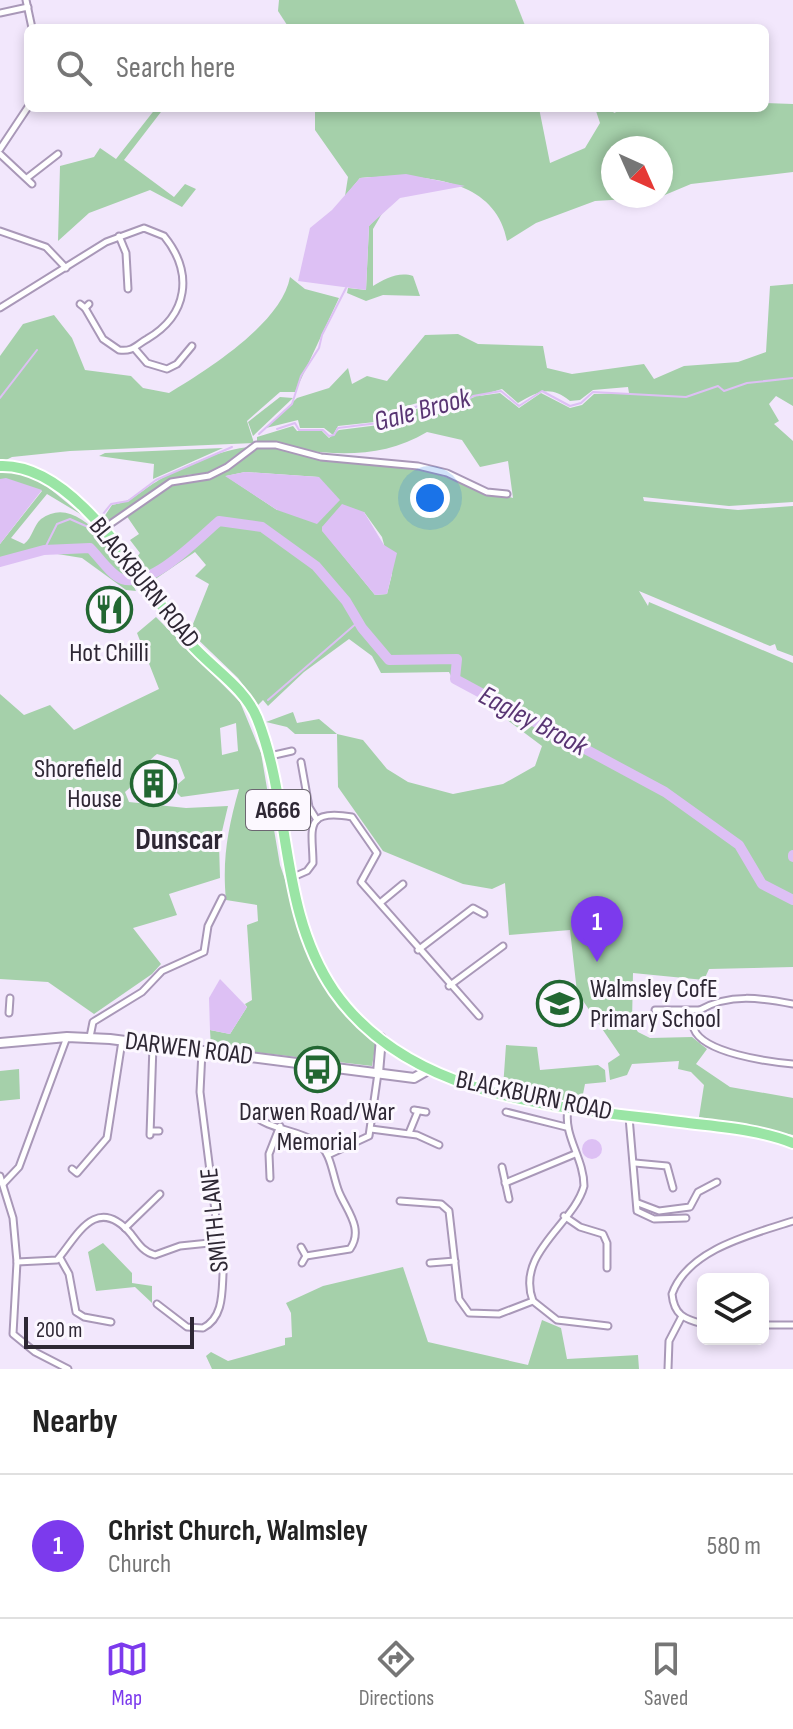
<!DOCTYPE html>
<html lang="en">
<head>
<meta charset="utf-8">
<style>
  :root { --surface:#fff; --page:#f6f6f6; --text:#222; --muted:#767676; --line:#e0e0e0; --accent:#7c3aed }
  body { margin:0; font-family:"Sofia Sans Condensed",sans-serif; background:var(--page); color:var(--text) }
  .controls { position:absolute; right:24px; bottom:24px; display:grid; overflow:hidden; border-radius:12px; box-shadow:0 4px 12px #0003 }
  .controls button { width:72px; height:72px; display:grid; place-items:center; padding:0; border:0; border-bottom:2px solid var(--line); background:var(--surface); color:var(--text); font:40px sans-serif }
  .compass { position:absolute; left:601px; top:136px; width:72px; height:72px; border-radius:50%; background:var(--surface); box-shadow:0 4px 12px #0003; rotate:135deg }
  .scale { position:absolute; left:24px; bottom:20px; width:170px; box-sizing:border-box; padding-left:8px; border:4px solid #2e2734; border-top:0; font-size:22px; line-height:28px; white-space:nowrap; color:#2e2734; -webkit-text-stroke:6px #fcf8ff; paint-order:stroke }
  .you { position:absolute; left:430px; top:498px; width:28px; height:28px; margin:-20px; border:6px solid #fff; border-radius:50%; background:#1a73e8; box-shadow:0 0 0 12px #1a73e833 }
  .badge { display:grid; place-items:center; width:52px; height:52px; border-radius:50%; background:var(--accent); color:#fff; font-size:26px; font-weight:700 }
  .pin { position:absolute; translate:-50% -66px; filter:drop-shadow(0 2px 4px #0008) }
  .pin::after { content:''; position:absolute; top:42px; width:28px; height:24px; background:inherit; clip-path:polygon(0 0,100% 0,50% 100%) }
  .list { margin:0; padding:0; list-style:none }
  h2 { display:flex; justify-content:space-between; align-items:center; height:104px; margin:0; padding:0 32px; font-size:34px }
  h2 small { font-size:26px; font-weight:400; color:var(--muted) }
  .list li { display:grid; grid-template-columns:52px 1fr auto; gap:24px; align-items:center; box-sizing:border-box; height:144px; padding:0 32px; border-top:2px solid var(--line) }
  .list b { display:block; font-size:30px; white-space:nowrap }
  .list p { margin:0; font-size:26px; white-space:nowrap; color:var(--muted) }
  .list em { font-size:26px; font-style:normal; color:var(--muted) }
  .icon { flex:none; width:44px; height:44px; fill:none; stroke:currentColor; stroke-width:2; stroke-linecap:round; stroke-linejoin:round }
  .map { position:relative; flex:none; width:793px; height:1369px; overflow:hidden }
  .search { position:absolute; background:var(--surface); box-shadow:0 4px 12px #0003; left:24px; right:24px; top:24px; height:88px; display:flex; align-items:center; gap:20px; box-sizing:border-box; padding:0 28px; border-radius:12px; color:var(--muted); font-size:30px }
  .sheet { height:248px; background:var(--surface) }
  nav { display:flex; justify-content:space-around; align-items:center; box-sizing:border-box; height:112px; border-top:2px solid var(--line); background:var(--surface); font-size:22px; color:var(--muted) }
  nav a { display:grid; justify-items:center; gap:4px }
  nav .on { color:var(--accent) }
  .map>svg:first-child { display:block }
  .green { fill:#a5d0aa; fill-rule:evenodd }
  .water { fill:#ddc0f4 }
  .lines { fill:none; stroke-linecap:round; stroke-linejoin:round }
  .stream { stroke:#ddc0f4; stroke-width:2 }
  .river { stroke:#ddc0f4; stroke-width:10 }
  .street-casing { stroke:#a998b8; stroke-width:9 }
  .secondary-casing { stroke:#a998b8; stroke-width:12 }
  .highway-casing { stroke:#fff; stroke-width:14 }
  .street { stroke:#fff; stroke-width:5 }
  .secondary { stroke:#fff; stroke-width:8 }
  .highway { stroke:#9ae5a5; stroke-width:10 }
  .labels { text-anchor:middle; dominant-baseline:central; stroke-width:6; stroke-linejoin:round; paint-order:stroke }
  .shield { fill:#fcf8ff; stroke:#6c6671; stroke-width:2 }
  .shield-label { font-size:24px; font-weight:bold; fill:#2e2734 }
  .street-label { font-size:26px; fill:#2e2734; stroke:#fcf8ff }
  .poi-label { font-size:26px; fill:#2e2734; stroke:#fcf8ff }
  .water-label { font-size:28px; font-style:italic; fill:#593573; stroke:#fcf8ff }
  .quarter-label { font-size:30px; font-weight:bold; fill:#2e2734; stroke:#fcf8ff }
</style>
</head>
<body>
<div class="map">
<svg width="793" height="1369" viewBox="0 0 793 1369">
  <rect width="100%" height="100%" fill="#f2e7fc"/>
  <g class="green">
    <path d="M279,0h236l11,28h-237l-11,-17z"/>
    <path d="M765,103l28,1v68l-102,12 -31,13 -65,4 -59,22 -29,18c-12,-67 -94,-67 -147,-63l-15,18 3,-19 -33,-47v-22h224l11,55 35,-15 15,-25 -5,-15h16l3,5 12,-5h139zM613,148h48v48h-48z"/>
    <path d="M156,108h8l-40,52 50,37 11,-13 11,5 -14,18 -32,-17 -61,23 -31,28 2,-75 34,-9 6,-9 16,11z"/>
    <path d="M384,210l-11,19v57c11,-7 26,-15 40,-10l7,20 -37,-1 -17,6 -19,-8 1,-5 18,2 3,-64z"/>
    <path d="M290,277l15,12 34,9 -44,94h-15l-33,29 7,22 -184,8 -58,6 -12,6v-107l23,-32 31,-9 18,23 13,32 46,6 12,12 26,5c38,-23 113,-70 121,-116z"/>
    <path d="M793,284v122l-17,-10 -7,8 10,17 -5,3 19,17v61l-64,4 -86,-9 1,4 94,9 55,-4v150l-16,-6 -2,-6 -5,2 -131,-55 9,15 1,-4 144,61v304l-84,2 -5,11 -71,-7 -1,50 6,9 12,6 42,-1 15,12 -11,15 34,23 63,11v37l-94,-18 5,-32 -13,-13 -13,-3 1,-8 -47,3 -5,11 -17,5 -2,-17 12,-8 -43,-63 -7,-62 -61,5 -4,-52 -13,6 -29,-5 -80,-33 -45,-64 -1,-53h-42l-8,-7 -21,-5 27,-10 4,11 22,-4 18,15 26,6 24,29 21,13 45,12 50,-10 32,-18 7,-20 -40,-30 5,-6 -54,-30 -4,-8 -68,1 -9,-17 -23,-17 -45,33 -36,34 -5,-6 -5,5 -20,-27 -54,-52 9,-2 16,-40 -14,-8 11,-11 -11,-13 -44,30 -16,-22 5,-7 -10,-13 9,-6 -13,-19 46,-31 38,-6 43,-29 11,-3 55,13 107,12 87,27 -5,-37 -28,6 -18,-27 -35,-8c-53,32 -112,21 -170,11v-6l36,-11 4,5h25l7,7 10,-8 48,-6 10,-9 29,-9h37l9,-9 28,-4 19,15 22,-15 29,15 12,-3 12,-11 35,-1 -1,-6 -35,3 -13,10 -10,1c-20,-16 -31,-10 -52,2l-16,-14 -41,12 -33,-1 -32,9 -12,12 -46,5 -5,9 -9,-7h-24l-2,-8 -32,8 31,-30 32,-10 19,-20 4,16 15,-8 20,5 38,-46 33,-1 20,10 65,2 4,22 25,6 72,-10 10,15 30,-13 54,-4 28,-10 4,-66zM245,472l74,5 -42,33 -51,-34zM364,512l18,25 10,37 -5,20 -12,1 -52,-64 -1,-4z"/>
    <path d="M280,397l13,1 -40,38 -5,-14z"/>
    <path d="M250,447l-24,19 -17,7 -23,2 -21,9 -59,39 -4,-3 10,-15c20,-3 27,-13 44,-23 21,-14 69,-34 94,-35z"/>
    <path d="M223,448l-70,31 1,-15 -55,-8 6,-3z"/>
    <path d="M0,469l38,10 44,36 -35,-21 -36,44 13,6c9,-7 9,-18 17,-25 36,-27 72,33 91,56l-11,1 -30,-32 -40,2 -51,14v-16l42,-53 -42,-12z"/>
    <path d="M88,550l30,31 14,2 4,8 -10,-1 -44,-32 -37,-6z"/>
    <path d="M156,617l84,85 21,51 19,112 36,104 14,27 46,46 -4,24 -161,-19 -1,-17 20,4 17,-27 -2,-3 7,-4 -5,-75 11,-4 -1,-16 -31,-5c-4,-41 2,-72 13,-111l-58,8 -4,-4 1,-9 7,-6 -7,-18 -21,-6c-14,10 -18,27 -32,38l4,10 57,6 42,-2 -9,38 1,34 -51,16 8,21 -44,13 28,36 -9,10 -58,40 -46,-32 -48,-3v-285l24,21 26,-10 24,25 85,-41 -22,-56zM236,723l2,28 -16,4 -2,-27z"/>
    <path d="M506,1045l31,2 3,23 58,-5 7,5 1,12 -21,2 -4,20 -78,-16z"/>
    <path d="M19,1069l1,30 -20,2v-30z"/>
    <path d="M103,1243l29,30v10l20,3v17l-17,-16 -39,4 -8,-39z"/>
    <path d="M403,1267l25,75 100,23 14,-45 19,8 6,31 71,-4 1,14h-427l-6,-13 5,-4 17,9 57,-16v-7l7,-1 -1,-24 -5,-10 37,-17z"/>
  </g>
  <g class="water">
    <path d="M406,174l59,12 -65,12 -31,28 -3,64 -68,-9 12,-53 22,-18 28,-32z"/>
    <path d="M245,472l74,5 21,23 -23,24 -40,-14 -52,-34z"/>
    <path d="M6,478l36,12 -42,54v-65z"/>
    <path d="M342,504l22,8 20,33 13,8 -10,41 -12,1 -53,-64v-4z"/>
    <path d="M220,979l27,28 -17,27 -20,-4 -1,-32z"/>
    <circle cx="592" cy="1149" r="10"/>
  </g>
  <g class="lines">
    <g class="stream">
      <path d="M0,398l37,-48"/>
      <path d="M277,429l18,-6 4,7h24l6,6 5,-1 4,-7 48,-6 9,-9 30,-9h38l10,-8 28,-5 18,15 23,-15 28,15 11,-3 12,-11 93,5 32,-11 6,5 23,-8 46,-5"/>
      <path d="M259,434l33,-30 9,-28 18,-28 3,-13 24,-47"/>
      <path d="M99,519l12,-15 17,-3 28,-21 76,-33"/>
      <path d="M44,550l13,-26 13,-5 18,8 6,-4"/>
      <path d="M268,700l90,-78"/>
    </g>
    <g class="river">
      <path d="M0,562l44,-12 46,-2c9,9 21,27 32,31 29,10 77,-41 97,-58l43,6 54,39 30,35 16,27 27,32 68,-1 -2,20 210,113 74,53 23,39 31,16"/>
      <path d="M793,855v2"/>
    </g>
    <defs>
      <g id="street">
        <path d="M26,0l6,28"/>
        <path d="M0,13l28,-6"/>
        <path d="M0,149l28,-42"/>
        <path d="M0,154l32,30"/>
        <path d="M27,178l31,-24"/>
        <path d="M0,231l46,16 20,21"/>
        <path d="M119,236l7,17 2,36"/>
        <path d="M80,304l5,4 4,-4"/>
        <path d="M0,308l106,-66 38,-14 20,8c30,37 24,79 -17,103 -11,6 -14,13 -28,11l-16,-11 -18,-31"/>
        <path d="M135,349l12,14 20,6 10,-5 15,-18"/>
        <path d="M103,529l68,-47 38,-6 18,-9 29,-22h20l45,12 97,9 29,7 40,19 20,2"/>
        <path d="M270,756l22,-5"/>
        <path d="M301,762l8,45 8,13"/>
        <path d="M277,800l22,-6"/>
        <path d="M291,878l16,-7 6,-8c0,-32 -11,-55 39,-46l25,36 -16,29 118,134"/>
        <path d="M380,903l23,-19"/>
        <path d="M418,950l55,-42 11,6"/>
        <path d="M449,986l54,-40"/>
        <path d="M793,1004c-31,-6 -64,-11 -93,6l-6,19c9,24 75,33 99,35"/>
        <path d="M655,1010h44"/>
        <path d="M9,1013l1,-15"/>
        <path d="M90,1037l3,-15 49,-30 20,-21 42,-19 4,-26 14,-28"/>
        <path d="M414,1110l12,2"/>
        <path d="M506,1112l60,15"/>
        <path d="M253,1114c15,16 44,15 63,28 16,10 16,33 23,50 8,19 25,37 11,57l-44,7"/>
        <path d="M629,1117l8,94 17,8 32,-1"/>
        <path d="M371,1129l46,6 22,10"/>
        <path d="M151,1131h8"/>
        <path d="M409,1133l9,-22"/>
        <path d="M150,1135l3,-90"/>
        <path d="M328,1155l41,-19 9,-63"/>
        <path d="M635,1163l32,3 6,22"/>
        <path d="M502,1167l7,32"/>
        <path d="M72,1169l5,4 30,-35 15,-97"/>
        <path d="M0,1176l13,42 4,44 -4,72 22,18 33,17"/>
        <path d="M270,1178l-1,-24 11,-28"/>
        <path d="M505,1183l70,-29"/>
        <path d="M3,1184l16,-17 48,-130"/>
        <path d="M400,1201l41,3 8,7 10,88 10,14 30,1 34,-13c-18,-48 41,-77 51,-115 0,-28 -21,-50 -16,-77"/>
        <path d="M638,1203l21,8 31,-4 8,-15 19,-10"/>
        <path d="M564,1216l16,11 23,7 4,9v25"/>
        <path d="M125,1228l35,-34"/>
        <path d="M301,1247l5,9 -4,7"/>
        <path d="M60,1258l9,16 7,38 8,5 27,5"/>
        <path d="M17,1262l40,-2c18,-20 38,-68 74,-26 7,9 12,18 24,21l25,-9 39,-4"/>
        <path d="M430,1263l25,-2"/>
        <path d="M533,1301l24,19 51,6"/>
        <path d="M157,1304l30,23 16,1c20,-10 19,-34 20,-54l-23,-182 2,-41"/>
        <path d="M703,1324c-19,-5 -29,-9 -31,-30 16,-45 81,-60 121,-73"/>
        <path d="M763,1325h30"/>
        <path d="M668,1369l1,-28 12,-23"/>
      </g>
      <g id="secondary">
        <path d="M0,1043l67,-6 43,2 304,39 14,-8"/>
        <path d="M378,1073l3,-35"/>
      </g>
      <path id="highway" d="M0,466c79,-3 144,123 189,176 22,26 55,44 68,76 35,88 21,191 77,273 76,109 227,116 346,131 38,5 78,7 113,21"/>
    </defs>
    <use href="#street" class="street-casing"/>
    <use href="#secondary" class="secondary-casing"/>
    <use href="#highway" class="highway-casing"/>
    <use href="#street" class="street"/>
    <use href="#secondary" class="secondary"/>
    <use href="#highway" class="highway"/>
  </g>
  <defs>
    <symbol id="restaurant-ring" viewBox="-11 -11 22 22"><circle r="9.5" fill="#fcf8ff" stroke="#226732" stroke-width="1.5"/><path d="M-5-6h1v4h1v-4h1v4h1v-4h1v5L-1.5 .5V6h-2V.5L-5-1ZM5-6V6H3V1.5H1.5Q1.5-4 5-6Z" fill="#226732"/></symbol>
    <symbol id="building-ring" viewBox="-11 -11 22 22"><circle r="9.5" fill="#fcf8ff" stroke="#226732" stroke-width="1.5"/><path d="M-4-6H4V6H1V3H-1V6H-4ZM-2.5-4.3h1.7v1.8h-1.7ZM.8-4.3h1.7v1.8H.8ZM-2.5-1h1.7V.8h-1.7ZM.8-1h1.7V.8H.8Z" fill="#226732"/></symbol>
    <symbol id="school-ring" viewBox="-11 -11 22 22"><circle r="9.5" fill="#fcf8ff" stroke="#226732" stroke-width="1.5"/><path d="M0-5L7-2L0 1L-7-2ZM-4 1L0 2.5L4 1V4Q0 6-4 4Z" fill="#226732"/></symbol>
    <symbol id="bus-ring" viewBox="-11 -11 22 22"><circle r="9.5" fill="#fcf8ff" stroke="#226732" stroke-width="1.5"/><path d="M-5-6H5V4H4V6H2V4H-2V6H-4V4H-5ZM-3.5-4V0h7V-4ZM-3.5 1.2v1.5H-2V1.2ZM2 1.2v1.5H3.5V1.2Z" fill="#226732"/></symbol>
  </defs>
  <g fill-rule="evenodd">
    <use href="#restaurant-ring" x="84" y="584" width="51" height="51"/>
    <use href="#building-ring" x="128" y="758" width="51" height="51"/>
    <use href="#school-ring" x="534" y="978" width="51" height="51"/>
    <use href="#bus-ring" x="292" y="1044" width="51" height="51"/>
  </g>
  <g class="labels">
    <rect class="shield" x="246" y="790" width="64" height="40" rx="6"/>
    <g class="shield-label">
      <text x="278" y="810">A666</text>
    </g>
    <g class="street-label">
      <text transform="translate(144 583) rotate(51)">BLACKBURN ROAD</text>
      <text transform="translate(189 1049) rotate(7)">DARWEN ROAD</text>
      <text transform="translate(534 1096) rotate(12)">BLACKBURN ROAD</text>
      <text transform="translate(215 1220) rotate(-96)">SMITH LANE</text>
    </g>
    <g class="poi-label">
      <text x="109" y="653">Hot Chilli</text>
      <text x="122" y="769" text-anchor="end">Shorefield<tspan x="122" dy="30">House</tspan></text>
      <text x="590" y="989" text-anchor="start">Walmsley CofE<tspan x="590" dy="30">Primary School</tspan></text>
      <text x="317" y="1112">Darwen Road/War<tspan x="317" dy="30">Memorial</tspan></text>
    </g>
    <g class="water-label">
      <text transform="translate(422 410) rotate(-15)">Gale Brook</text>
      <text transform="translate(533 721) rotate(28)">Eagley Brook</text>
    </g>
    <g class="quarter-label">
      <text x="179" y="840">Dunscar</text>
    </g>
  </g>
</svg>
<div class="controls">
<button><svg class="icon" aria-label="layers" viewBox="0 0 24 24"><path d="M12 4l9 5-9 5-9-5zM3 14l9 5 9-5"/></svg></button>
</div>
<svg class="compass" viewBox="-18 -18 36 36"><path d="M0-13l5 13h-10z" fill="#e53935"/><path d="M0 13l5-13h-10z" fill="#767676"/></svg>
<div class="scale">200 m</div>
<div class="you"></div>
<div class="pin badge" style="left:597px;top:962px">1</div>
<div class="search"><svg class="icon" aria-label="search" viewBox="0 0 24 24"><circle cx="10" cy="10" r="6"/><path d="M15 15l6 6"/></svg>Search here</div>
</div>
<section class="sheet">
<h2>Nearby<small></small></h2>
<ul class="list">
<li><span class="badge">1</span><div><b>Christ Church, Walmsley</b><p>Church</p></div><em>580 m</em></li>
</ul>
</section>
<nav>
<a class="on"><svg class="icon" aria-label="map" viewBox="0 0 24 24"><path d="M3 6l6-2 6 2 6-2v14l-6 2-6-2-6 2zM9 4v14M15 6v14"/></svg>Map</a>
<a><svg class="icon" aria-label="directions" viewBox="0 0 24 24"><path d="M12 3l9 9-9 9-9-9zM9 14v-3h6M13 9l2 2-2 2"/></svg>Directions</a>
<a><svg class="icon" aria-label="saved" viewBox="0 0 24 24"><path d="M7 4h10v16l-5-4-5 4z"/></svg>Saved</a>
</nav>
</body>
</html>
